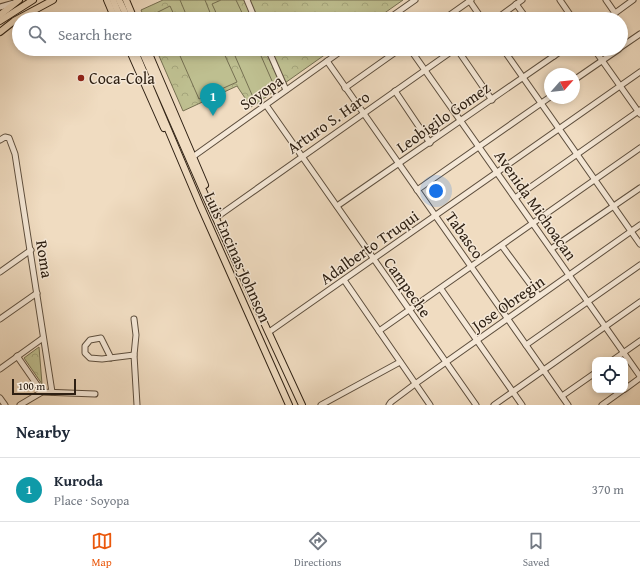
<!DOCTYPE html>
<html lang="en">
<head>
<meta charset="utf-8">
<style>
  :root { --surface:#fff; --page:#f2f2f3; --text:#1f2937; --muted:#747a83; --line:#e0e1e3; --accent:#ea580c }
  body { margin:0; font-family:"Gentium Book Plus",serif; background:var(--page); color:var(--text) }
  .controls { position:absolute; right:12px; bottom:12px; display:grid; overflow:hidden; border-radius:8px; box-shadow:0 2px 6px #0003 }
  .controls button { width:36px; height:36px; display:grid; place-items:center; padding:0; border:0; border-bottom:1px solid var(--line); background:var(--surface); color:var(--text); font:20px sans-serif }
  .compass { position:absolute; left:544px; top:68px; width:36px; height:36px; border-radius:50%; background:var(--surface); box-shadow:0 2px 6px #0003; rotate:63deg }
  .scale { position:absolute; left:12px; bottom:10px; width:64px; box-sizing:border-box; padding-left:4px; border:2px solid #2e2013; border-top:0; font-size:11px; line-height:14px; white-space:nowrap; color:#2e2013; -webkit-text-stroke:3px #f5e8d7; paint-order:stroke }
  .you { position:absolute; left:436px; top:191px; width:14px; height:14px; margin:-10px; border:3px solid #fff; border-radius:50%; background:#1a73e8; box-shadow:0 0 0 6px #1a73e833 }
  .badge { display:grid; place-items:center; width:26px; height:26px; border-radius:50%; background:var(--accent); color:#fff; font-size:13px; font-weight:700 }
  .pin { position:absolute; translate:-50% -33px; filter:drop-shadow(0 1px 2px #0008) }
  .pin::after { content:''; position:absolute; top:21px; width:14px; height:12px; background:inherit; clip-path:polygon(0 0,100% 0,50% 100%) }
  .list { margin:0; padding:0; list-style:none }
  h2 { display:flex; justify-content:space-between; align-items:center; height:52px; margin:0; padding:0 16px; font-size:17px }
  h2 small { font-size:13px; font-weight:400; color:var(--muted) }
  .list li { display:grid; grid-template-columns:26px 1fr auto; gap:12px; align-items:center; box-sizing:border-box; height:64px; padding:0 16px; border-top:1px solid var(--line) }
  .list b { display:block; font-size:15px; white-space:nowrap }
  .list p { margin:0; font-size:13px; white-space:nowrap; color:var(--muted) }
  .list em { font-size:13px; font-style:normal; color:var(--muted) }
  .icon { flex:none; width:22px; height:22px; fill:none; stroke:currentColor; stroke-width:2; stroke-linecap:round; stroke-linejoin:round }
  .map { position:relative; flex:none; width:640px; height:405px; overflow:hidden }
  .search { position:absolute; background:var(--surface); box-shadow:0 2px 6px #0003; left:12px; right:12px; top:12px; height:44px; display:flex; align-items:center; gap:10px; box-sizing:border-box; padding:0 14px; border-radius:22px; color:var(--muted); font-size:15px }
  .sheet { height:116px; background:var(--surface) }
  nav { display:flex; justify-content:space-around; align-items:center; box-sizing:border-box; height:56px; border-top:1px solid var(--line); background:var(--surface); font-size:11px; color:var(--muted) }
  nav a { display:grid; justify-items:center; gap:2px }
  nav .on { color:var(--accent) }
  .map>svg:first-child { display:block }
  .park { fill:url(#park-crowns); stroke:#767052 }
  .pitch { fill:#bebf90; stroke:#767052 }
  .lines { fill:none; stroke-linecap:round; stroke-linejoin:round }
  .minor-casing { stroke:#5e4f3e; stroke-width:7 }
  .major-casing { stroke:#2e2013; stroke-width:8 }
  .minor { stroke:#f5e8d7; stroke-width:5 }
  .major { stroke:#f0dcc1; stroke-width:6 }
  .poi-dot { fill:#8f2418; stroke:#f5e8d7; stroke-width:1.5 }
  .labels { text-anchor:middle; dominant-baseline:central; stroke-width:3; stroke-linejoin:round; paint-order:stroke }
  .poi-label { font-size:16px; fill:#2e2013; stroke:#f5e8d7; text-anchor:start }
  .street-label { font-size:16px; fill:#2e2013; stroke:#f5e8d7 }
</style>
</head>
<body>
<div class="map">
<svg width="640" height="405" viewBox="0 0 640 405">
  <defs>
    <pattern id="park-crowns" width="20" height="18" patternUnits="userSpaceOnUse"><rect width="20" height="18" fill="#bebf90"/><path d="M2 6a3 3 0 1 1 6 0M12 15a3 3 0 1 1 6 0" fill="none" stroke="#a4a47b"/></pattern>
  </defs>
  <rect width="100%" height="100%" fill="#f0dcc1"/>
  <filter id="stains"><feTurbulence type="fractalNoise" baseFrequency=".005" numOctaves="4"/><feColorMatrix values="0 0 0 0 .2 0 0 0 0 .09 0 0 0 0 .02 0 0 0 .5 -.17"/></filter>
  <radialGradient id="worn" r=".72"><stop offset=".6" stop-color="#630" stop-opacity="0"/><stop offset="1" stop-color="#630" stop-opacity=".3"/></radialGradient>
  <g class="park">
    <path d="M163,0h240l-27,19h-231l-4,-9z"/>
    <path d="M156,49h177l-82,58 -14,-21 -54,25z"/>
    <path d="M39,347l3,37 -18,-26z"/>
  </g>
  <g class="pitch">
    <path d="M180,0h25l6,15 -10,4h-13z"/>
    <path d="M221,0h15l9,19h-26l-7,-15z"/>
    <path d="M170,6l6,13h-22l-2,-4z"/>
    <path d="M177,49h45l15,33 -38,17z"/>
    <path d="M232,49h26l18,41 -20,14z"/>
  </g>
  <g class="lines">
    <defs>
      <g id="minor">
        <path d="M247,0l8,19"/>
        <path d="M469,0l13,19"/>
        <path d="M560,0l13,19"/>
        <path d="M606,0l9,13"/>
        <path d="M516,4l11,15"/>
        <path d="M0,7l14,-4"/>
        <path d="M388,19l27,-19"/>
        <path d="M444,19l27,-19"/>
        <path d="M496,19l26,-19"/>
        <path d="M607,19l26,-19"/>
        <path d="M621,47l19,-13"/>
        <path d="M268,49l18,41"/>
        <path d="M410,49l230,327"/>
        <path d="M457,49l35,51"/>
        <path d="M503,49l137,195"/>
        <path d="M549,49l5,7"/>
        <path d="M594,49l46,65"/>
        <path d="M327,61l241,344"/>
        <path d="M574,80l45,-31"/>
        <path d="M345,88l55,-39"/>
        <path d="M395,91l35,52"/>
        <path d="M266,105l210,300"/>
        <path d="M0,140l5,-3 4,1 6,16 37,238"/>
        <path d="M194,156l150,-107"/>
        <path d="M417,190l133,-93"/>
        <path d="M515,198l125,-88"/>
        <path d="M337,206l227,-157"/>
        <path d="M217,217l238,-168"/>
        <path d="M502,246l37,50"/>
        <path d="M551,249l89,-61"/>
        <path d="M0,272l31,-22"/>
        <path d="M344,280l86,125"/>
        <path d="M441,289l81,116"/>
        <path d="M0,319l37,-26"/>
        <path d="M134,319l2,16 -2,20"/>
        <path d="M379,331l261,-183"/>
        <path d="M269,332l371,-260"/>
        <path d="M526,345l114,-80"/>
        <path d="M17,356l25,36 53,2"/>
        <path d="M111,358l-10,-20 -11,2 -5,6v7l5,5 12,1 32,-4 3,50"/>
        <path d="M613,360l27,-19"/>
        <path d="M0,369l43,-31"/>
        <path d="M625,389l15,-11"/>
        <path d="M562,396l33,-23"/>
        <path d="M0,398l5,7"/>
        <path d="M20,405l22,-13"/>
        <path d="M321,405l79,-43"/>
        <path d="M389,405l2,-3 24,-18 225,-159"/>
        <path d="M494,405l146,-103"/>
        <path d="M602,405l21,-15"/>
      </g>
      <g id="major">
        <path d="M107,0l8,19"/>
        <path d="M113,0l8,19"/>
        <path d="M119,0l9,19"/>
        <path d="M126,0l8,19"/>
        <path d="M0,15l19,-15"/>
        <path d="M0,21l33,-21"/>
        <path d="M0,32l14,-11 39,-21"/>
        <path d="M129,49l35,79"/>
        <path d="M134,49l66,156 89,200"/>
        <path d="M141,49l65,148 96,208"/>
        <path d="M147,49l58,136"/>
      </g>
    </defs>
    <use href="#minor" class="minor-casing"/>
    <use href="#major" class="major-casing"/>
    <use href="#minor" class="minor"/>
    <use href="#major" class="major"/>
  </g>
  <circle class="poi-dot" cx="81" cy="78" r="4"/>
  <g class="labels">
    <g class="poi-label">
      <text x="89" y="78">Coca-Cola</text>
    </g>
    <g class="street-label">
      <text transform="translate(261 92) rotate(-35)">Soyopa</text>
      <text transform="translate(443 117) rotate(-35)">Leobigilo Gomez</text>
      <text transform="translate(328 122) rotate(-35)">Arturo S. Haro</text>
      <text transform="translate(536 205) rotate(55)">Avenida Michoacan</text>
      <text transform="translate(465 235) rotate(55)">Tabasco</text>
      <text transform="translate(369 247) rotate(-35)">Adalberto Truqui</text>
      <text transform="translate(238 257) rotate(66)">Luis Encinas Johnson</text>
      <text transform="translate(45 259) rotate(81)">Roma</text>
      <text transform="translate(408 287) rotate(55)">Campeche</text>
      <text transform="translate(508 303) rotate(-35)">Jose Obregin</text>
    </g>
  </g>
  <rect width="100%" height="100%" filter="url(#stains)"/>
  <rect width="100%" height="100%" fill="url(#worn)"/>
</svg>
<div class="controls">
<button><svg class="icon" aria-label="locate" viewBox="0 0 24 24"><circle cx="12" cy="12" r="6"/><path d="M12 2v4M12 18v4M2 12h4M18 12h4"/></svg></button>
</div>
<svg class="compass" viewBox="-18 -18 36 36"><path d="M0-13l5 13h-10z" fill="#e53935"/><path d="M0 13l5-13h-10z" fill="#747a83"/></svg>
<div class="scale">100 m</div>
<div class="you"></div>
<div class="pin badge" style="left:213px;top:116px;background:#0f9aa8">1</div>
<div class="search"><svg class="icon" aria-label="search" viewBox="0 0 24 24"><circle cx="10" cy="10" r="6"/><path d="M15 15l6 6"/></svg>Search here</div>
</div>
<section class="sheet">
<h2>Nearby<small></small></h2>
<ul class="list">
<li><span class="badge" style="background:#0f9aa8">1</span><div><b>Kuroda</b><p>Place · Soyopa</p></div><em>370 m</em></li>
</ul>
</section>
<nav>
<a class="on"><svg class="icon" aria-label="map" viewBox="0 0 24 24"><path d="M3 6l6-2 6 2 6-2v14l-6 2-6-2-6 2zM9 4v14M15 6v14"/></svg>Map</a>
<a><svg class="icon" aria-label="directions" viewBox="0 0 24 24"><path d="M12 3l9 9-9 9-9-9zM9 14v-3h6M13 9l2 2-2 2"/></svg>Directions</a>
<a><svg class="icon" aria-label="saved" viewBox="0 0 24 24"><path d="M7 4h10v16l-5-4-5 4z"/></svg>Saved</a>
</nav>
</body>
</html>
